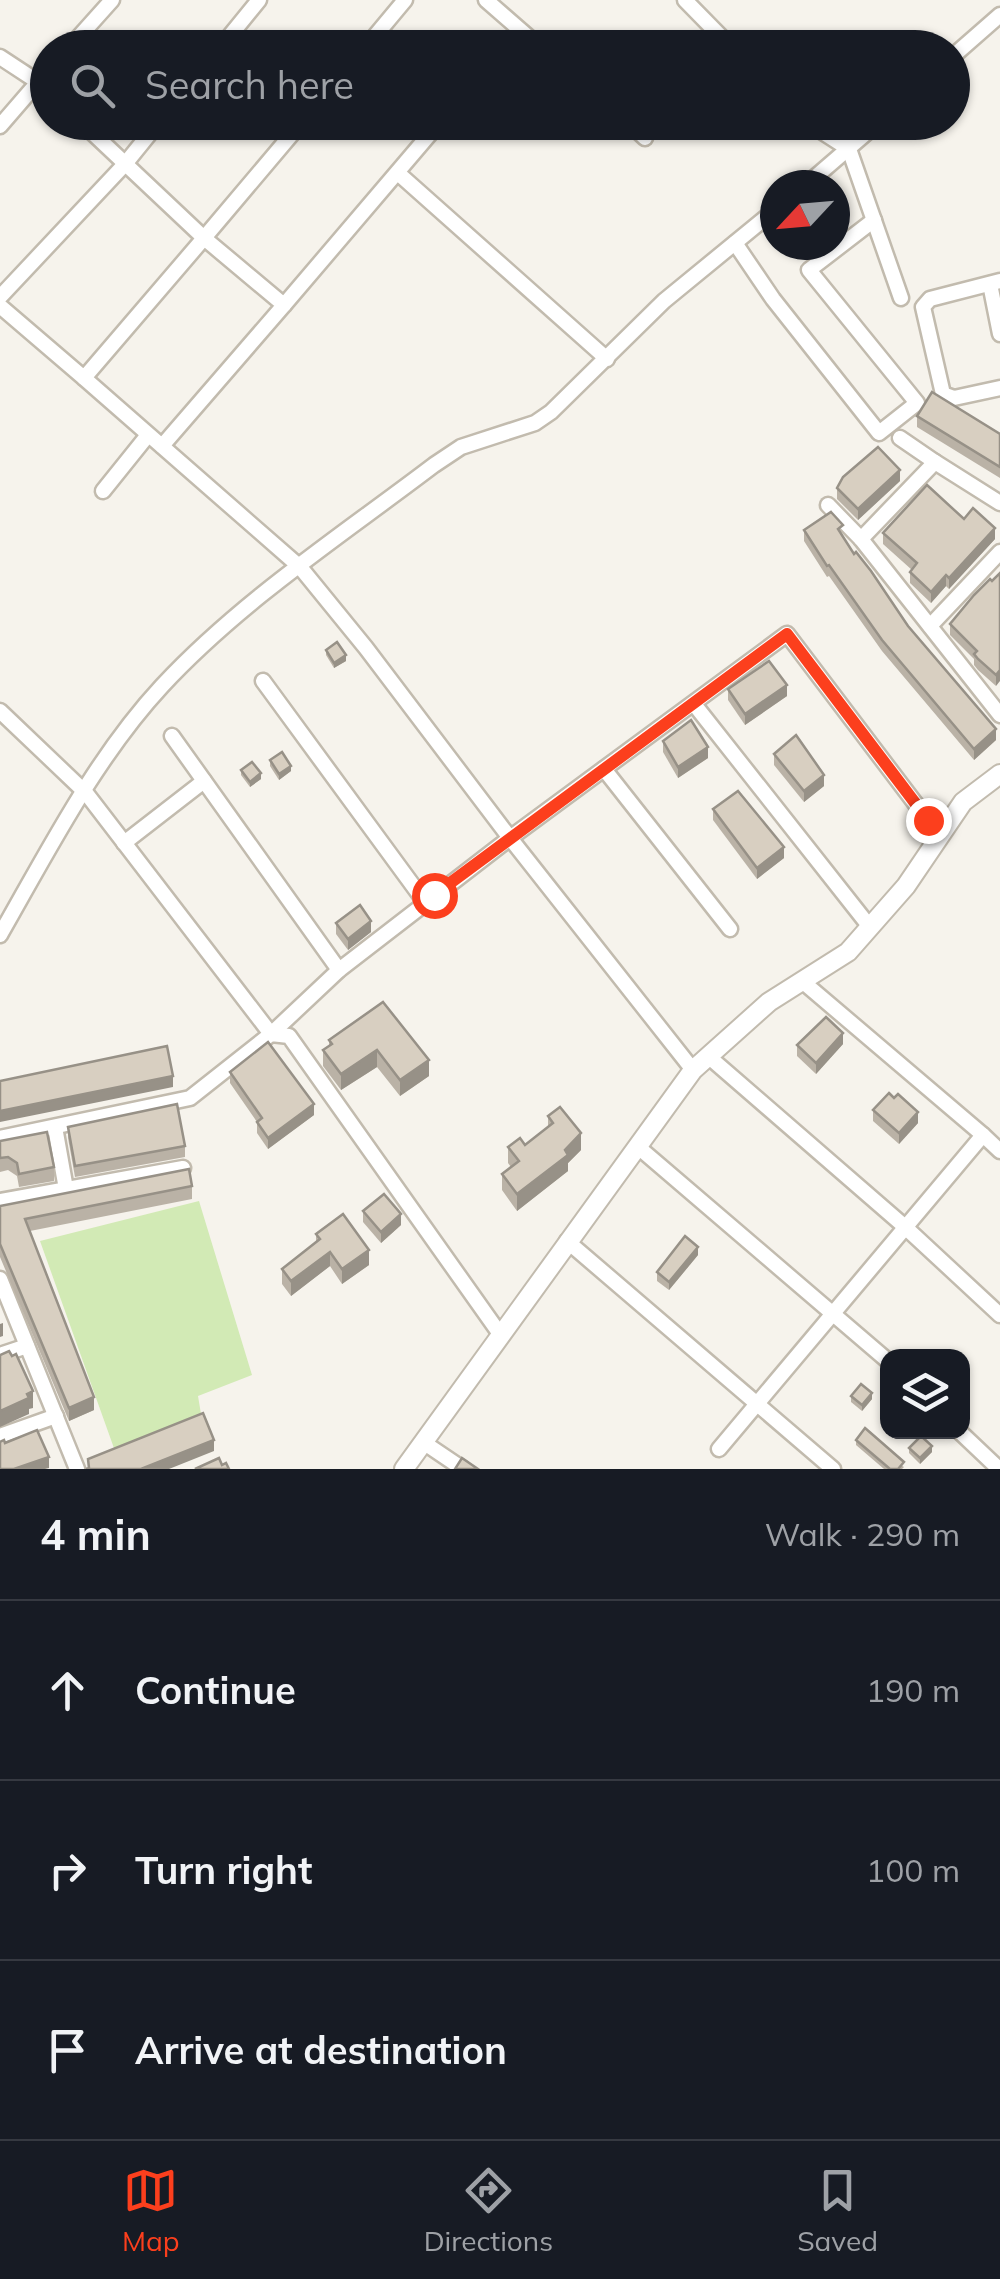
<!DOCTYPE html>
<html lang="en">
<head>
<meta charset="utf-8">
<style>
  :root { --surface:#171b24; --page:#20242c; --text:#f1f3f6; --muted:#9ea1a6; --line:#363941; --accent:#fc3f1d }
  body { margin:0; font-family:Mulish,sans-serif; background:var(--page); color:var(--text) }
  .controls { position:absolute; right:30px; bottom:30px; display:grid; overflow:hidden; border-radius:20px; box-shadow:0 2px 8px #0004 }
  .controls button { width:90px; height:90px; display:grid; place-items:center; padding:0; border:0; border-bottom:2px solid var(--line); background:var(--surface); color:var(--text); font:50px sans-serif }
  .compass { position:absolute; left:760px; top:170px; width:90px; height:90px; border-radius:50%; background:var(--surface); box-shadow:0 2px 8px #0004; rotate:244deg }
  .stop { position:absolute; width:30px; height:30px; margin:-22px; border:8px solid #fc3f1d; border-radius:50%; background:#fff }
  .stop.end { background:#fc3f1d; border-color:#fff; box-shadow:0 2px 10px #0008 }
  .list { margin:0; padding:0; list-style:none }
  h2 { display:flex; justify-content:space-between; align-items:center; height:130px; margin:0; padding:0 40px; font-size:42px }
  h2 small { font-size:32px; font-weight:400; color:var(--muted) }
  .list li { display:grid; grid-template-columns:65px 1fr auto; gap:30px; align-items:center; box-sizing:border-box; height:180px; padding:0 40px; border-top:2px solid var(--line) }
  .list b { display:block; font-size:38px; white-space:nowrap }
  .list em { font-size:32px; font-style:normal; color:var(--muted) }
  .icon { flex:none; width:55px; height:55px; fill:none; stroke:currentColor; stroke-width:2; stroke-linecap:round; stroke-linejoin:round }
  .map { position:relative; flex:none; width:1000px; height:1469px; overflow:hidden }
  .search { position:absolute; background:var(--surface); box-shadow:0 2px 8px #0004; left:30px; right:30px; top:30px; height:110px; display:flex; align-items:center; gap:25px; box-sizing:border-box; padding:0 35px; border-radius:55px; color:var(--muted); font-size:38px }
  .sheet { height:670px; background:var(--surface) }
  nav { display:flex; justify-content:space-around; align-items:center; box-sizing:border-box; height:140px; border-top:2px solid var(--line); background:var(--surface); font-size:28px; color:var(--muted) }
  nav a { display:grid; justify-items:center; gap:5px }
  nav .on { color:var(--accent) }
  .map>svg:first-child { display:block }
  .green { fill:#d2eab5 }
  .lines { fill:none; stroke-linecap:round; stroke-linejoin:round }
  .minor-casing { stroke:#c2bbae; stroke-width:19 }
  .tertiary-casing { stroke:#c2bbae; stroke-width:22 }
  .minor { stroke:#fff; stroke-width:14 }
  .tertiary { stroke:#fff; stroke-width:18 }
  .wall { fill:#bab2a6 }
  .shaded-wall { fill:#979187 }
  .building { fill:#d8cfc1; stroke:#979187; stroke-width:2.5 }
  .route { stroke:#fc3f1d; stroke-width:12 }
</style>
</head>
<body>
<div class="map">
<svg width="1000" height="1469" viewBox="0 0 1000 1469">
  <rect width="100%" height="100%" fill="#f6f3ec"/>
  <path class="green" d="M199,1201l53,174 -54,21 3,18 -86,37 -75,-210z"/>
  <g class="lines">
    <defs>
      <g id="minor">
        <path d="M486,0l55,48"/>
        <path d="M685,0l47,48"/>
        <path d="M69,48l43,-48"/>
        <path d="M220,48l39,-48"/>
        <path d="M365,48l40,-48"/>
        <path d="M0,57l38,25 10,-11"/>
        <path d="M952,57l48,-42"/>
        <path d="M628,122l17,16"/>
        <path d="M807,122l42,27 52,149"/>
        <path d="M0,126l38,-44 10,9"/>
        <path d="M399,174l208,185"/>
        <path d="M806,185l73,-63"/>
        <path d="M735,243l38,56 106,134 38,-30 -108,-133 65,-50"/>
        <path d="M1000,281l-70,18 -7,8 20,87 11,4 46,-10"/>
        <path d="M990,284l10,50"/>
        <path d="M0,297l125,-133 34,-42"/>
        <path d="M284,305l156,-183"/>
        <path d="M0,306l84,72 120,-140 -123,-116"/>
        <path d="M900,438l35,24"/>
        <path d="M162,446l122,-141 -80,-67 98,-116"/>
        <path d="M103,491l45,-56"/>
        <path d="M1000,503l-65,-41 -74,77 139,176"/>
        <path d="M828,505l33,34"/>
        <path d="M930,626l70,-74"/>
        <path d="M263,681l162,221"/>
        <path d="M694,704l176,223"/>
        <path d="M0,711l86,82 185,241 68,-64 171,-132 -144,-190 -66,-81 -216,-189"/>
        <path d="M172,736l167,234"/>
        <path d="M604,769l126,160"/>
        <path d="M124,843l80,-62"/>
        <path d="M0,935c48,-84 96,-178 162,-249 79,-85 180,-151 272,-221l27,-18 74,-24 16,-11 113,-111 111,-91"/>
        <path d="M802,981l181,154"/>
        <path d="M708,1056l196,170 96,89"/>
        <path d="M693,1070l-183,-232 277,-204 153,202"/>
        <path d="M55,1127l11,62"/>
        <path d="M0,1138l190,-40 81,-64 18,2 211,298"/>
        <path d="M637,1146l251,215"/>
        <path d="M0,1201l183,-33"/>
        <path d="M567,1241l266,228"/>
        <path d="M0,1279l77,190"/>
        <path d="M0,1355l27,-9"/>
        <path d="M960,1432l39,37"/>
        <path d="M0,1436l56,-20"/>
        <path d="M423,1442l40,27"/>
        <path d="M719,1449l264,-314 17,16"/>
      </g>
      <path id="tertiary" d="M404,1469l289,-399 76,-68 79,-50 58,-66 57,-84 37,-28"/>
    </defs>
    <use href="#minor" class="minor-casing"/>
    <use href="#tertiary" class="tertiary-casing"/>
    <use href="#minor" class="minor"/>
    <use href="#tertiary" class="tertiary"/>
  </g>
  <g class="wall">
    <path d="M917,416l83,18v44l-83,-51z"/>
    <path d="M900,481l-42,39 -21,-21v-11z"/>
    <path d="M964,519l31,20 -46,50 -3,-3 -15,17 -21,-20v-11l2,-2 -29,-26v-11z"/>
    <path d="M804,530l39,6 11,18 142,186 -22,20 -92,-109 -53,-75 -2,1 -23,-36z"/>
    <path d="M1000,573l-4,113 -18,-16 -4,-5v-6l-24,-24v-11z"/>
    <path d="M326,650l20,11 -12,7 -8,-13z"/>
    <path d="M728,689l59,7 -42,29 -17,-25z"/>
    <path d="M663,741l45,17 -30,20 -15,-26z"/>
    <path d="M774,754l50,32 -20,16 -30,-37z"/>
    <path d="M270,760l21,11 -12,9 -9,-14z"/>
    <path d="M241,770l20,9 -11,8 -9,-12z"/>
    <path d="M713,809l71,49 -27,21 -44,-59z"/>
    <path d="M336,923l35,9 -23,18 -12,-16z"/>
    <path d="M383,1002l46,74 -29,20 -23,-29 -36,23 -18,-24v-16l6,-4v-6z"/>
    <path d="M843,1044l-27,30 -19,-18v-11z"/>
    <path d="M230,1072l84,43 -46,34 -11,-16v-11l-27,-39z"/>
    <path d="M873,1110l45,13 -19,21 -26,-23z"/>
    <path d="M548,1116l33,34 -13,13v8l-51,40 -15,-21v-16l9,-7 -3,-4v-16l17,-2 23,-18z"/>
    <path d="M68,1127l117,19v11l-110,20 -7,-39z"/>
    <path d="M0,1141l54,26v14l-35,6 -2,-11 -9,-6 -8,2z"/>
    <path d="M192,1186v13l-162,32 64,179 -25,11 -69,-164v-51z"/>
    <path d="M363,1211l38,14 -20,18 -18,-21z"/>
    <path d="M316,1234l53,31 -27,19 -12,-18 -39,30 -9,-12v-15l34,-27z"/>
    <path d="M698,1255l-29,35 -12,-9v-9z"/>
    <path d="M851,1396l21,3 -10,12 -11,-9z"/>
    <path d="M856,1440l48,27 -2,2h-18l-28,-24z"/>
    <path d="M909,1448l23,4 -12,12 -11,-11z"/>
  </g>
  <g class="shaded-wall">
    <path d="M900,470v11l-42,39v-11z"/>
    <path d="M995,528v11l-46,50v-11z"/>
    <path d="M946,575v11l-15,17v-11z"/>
    <path d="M346,655v6l-12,7v-5z"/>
    <path d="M1000,670v11l-4,5v-11z"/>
    <path d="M787,685v11l-42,29v-11z"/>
    <path d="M996,729v11l-22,20v-11z"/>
    <path d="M708,747v11l-30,20v-11z"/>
    <path d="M291,766v5l-12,9v-6z"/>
    <path d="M261,773v6l-11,8v-5z"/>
    <path d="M824,775v11l-20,16v-11z"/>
    <path d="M784,847v11l-27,21v-11z"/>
    <path d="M371,921v11l-23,18v-11z"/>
    <path d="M843,1033v11l-27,30v-11z"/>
    <path d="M377,1050v17l-36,23v-16z"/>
    <path d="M429,1060v16l-29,20v-16z"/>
    <path d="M173,1076v11l-173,35v-11z"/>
    <path d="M314,1104v11l-46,34v-11z"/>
    <path d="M918,1112v11l-19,21v-11z"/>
    <path d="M581,1133v17l-13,13v8l-51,40v-17z"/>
    <path d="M401,1214v11l-20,18v-11z"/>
    <path d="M698,1247v8l-29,35v-8z"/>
    <path d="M369,1250v15l-27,19v-15z"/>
    <path d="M330,1252v14l-39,30v-15z"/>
    <path d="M3,1323v13l-3,1v-13z"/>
    <path d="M33,1391v17l-4,1v5l-29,13v-16z"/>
    <path d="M872,1393v6l-10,12v-6z"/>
    <path d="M94,1397v13l-25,11v-13z"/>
    <path d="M214,1440v11l-45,18h-28z"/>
    <path d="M932,1446v6l-12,12v-6z"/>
    <path d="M49,1457v11l-4,1h-31z"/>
  </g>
  <g class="building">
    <path d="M932,392l68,42v33l-83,-51z"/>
    <path d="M878,447l22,23 -42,39 -21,-21 6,-11z"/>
    <path d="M927,485l37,34 9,-11 22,20 -46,50 -3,-3 -15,17 -21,-20 7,-9 -34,-30z"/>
    <path d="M831,512l12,13 -5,4 16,25 2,-2 15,19 37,55 88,103 -22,20 -92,-109 -53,-75 -2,1 -23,-36z"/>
    <path d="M1000,573v97l-4,5 -18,-16 -4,-5 3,-3 -27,-27 24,-29 16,-16 2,2z"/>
    <path d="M337,642l9,13 -12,8 -8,-13z"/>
    <path d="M769,661l18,24 -42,29 -17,-25z"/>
    <path d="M691,720l17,27 -30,20 -15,-26z"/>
    <path d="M796,735l28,40 -20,16 -30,-37z"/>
    <path d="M282,752l9,14 -12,8 -9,-14z"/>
    <path d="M252,762l9,11 -11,9 -9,-12z"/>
    <path d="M738,791l46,56 -27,21 -44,-59z"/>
    <path d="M360,905l11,16 -23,18 -12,-16z"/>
    <path d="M383,1002l46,58 -29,20 -23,-30 -36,24 -18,-24 9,-6 -3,-4z"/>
    <path d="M826,1017l17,16 -27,30 -19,-18z"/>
    <path d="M268,1042l46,62 -46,34 -11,-16 5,-4 -32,-46z"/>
    <path d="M167,1046l6,30 -173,35v-30z"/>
    <path d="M889,1093l5,5 4,-4 20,18 -19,21 -26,-23z"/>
    <path d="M177,1104l8,42 -110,20 -7,-39z"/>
    <path d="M560,1107l21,26 -16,17 3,5 -51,39 -15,-20 17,-13 -11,-14 12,-9 5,7 28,-22 -5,-7z"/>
    <path d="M47,1132l7,35 -35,7 -2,-11 -9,-6 -8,1v-17z"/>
    <path d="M189,1169l3,17 -167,33 69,178 -25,11 -69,-164v-38z"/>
    <path d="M384,1194l17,20 -20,18 -18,-21z"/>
    <path d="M343,1214l26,36 -27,19 -12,-17 -39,29 -9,-12 38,-30 -4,-5z"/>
    <path d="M685,1236l13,11 -29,35 -12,-10z"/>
    <path d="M9,1351l3,5 4,-2 17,37 -6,3 2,4 -29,13v-56z"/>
    <path d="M861,1384l11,9 -10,12 -11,-9z"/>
    <path d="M203,1413l11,27 -73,29h-55l3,-1 -1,-9z"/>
    <path d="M865,1428l39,34 -6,7h-8l-34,-29z"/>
    <path d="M37,1430l12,27 -35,12h-14v-27l4,-2 1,3z"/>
    <path d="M921,1436l11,10 -12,12 -11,-10z"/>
    <path d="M219,1458l3,7 4,-2 3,6h-34z"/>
    <path d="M462,1458l16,11h-23z"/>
  </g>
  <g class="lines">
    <path class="route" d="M434,895l353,-261 141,186"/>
  </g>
</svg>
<div class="controls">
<button><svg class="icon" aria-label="layers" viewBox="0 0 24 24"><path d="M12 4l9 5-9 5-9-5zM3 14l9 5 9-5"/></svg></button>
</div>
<svg class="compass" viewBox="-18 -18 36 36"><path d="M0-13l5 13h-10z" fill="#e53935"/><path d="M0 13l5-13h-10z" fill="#9ea1a6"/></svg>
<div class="stop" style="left:434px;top:895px"></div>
<div class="stop end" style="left:928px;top:820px"></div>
<div class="search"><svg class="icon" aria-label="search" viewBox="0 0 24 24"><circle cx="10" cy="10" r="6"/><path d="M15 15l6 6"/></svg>Search here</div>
</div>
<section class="sheet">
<h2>4 min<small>Walk · 290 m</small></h2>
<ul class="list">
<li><svg class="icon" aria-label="ahead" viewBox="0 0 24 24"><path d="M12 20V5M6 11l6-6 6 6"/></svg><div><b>Continue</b></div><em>190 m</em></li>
<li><svg class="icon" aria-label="right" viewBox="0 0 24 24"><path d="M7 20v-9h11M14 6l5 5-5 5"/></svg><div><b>Turn right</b></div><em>100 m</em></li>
<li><svg class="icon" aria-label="arrive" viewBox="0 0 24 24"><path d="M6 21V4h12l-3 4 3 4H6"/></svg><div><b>Arrive at destination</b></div></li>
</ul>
</section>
<nav>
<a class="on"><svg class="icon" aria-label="map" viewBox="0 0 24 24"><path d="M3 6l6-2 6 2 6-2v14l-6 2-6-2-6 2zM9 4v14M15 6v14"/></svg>Map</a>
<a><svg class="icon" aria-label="directions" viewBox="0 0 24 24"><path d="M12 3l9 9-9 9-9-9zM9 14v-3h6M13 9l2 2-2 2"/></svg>Directions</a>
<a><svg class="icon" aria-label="saved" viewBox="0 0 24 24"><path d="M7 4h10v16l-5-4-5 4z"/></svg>Saved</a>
</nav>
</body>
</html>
